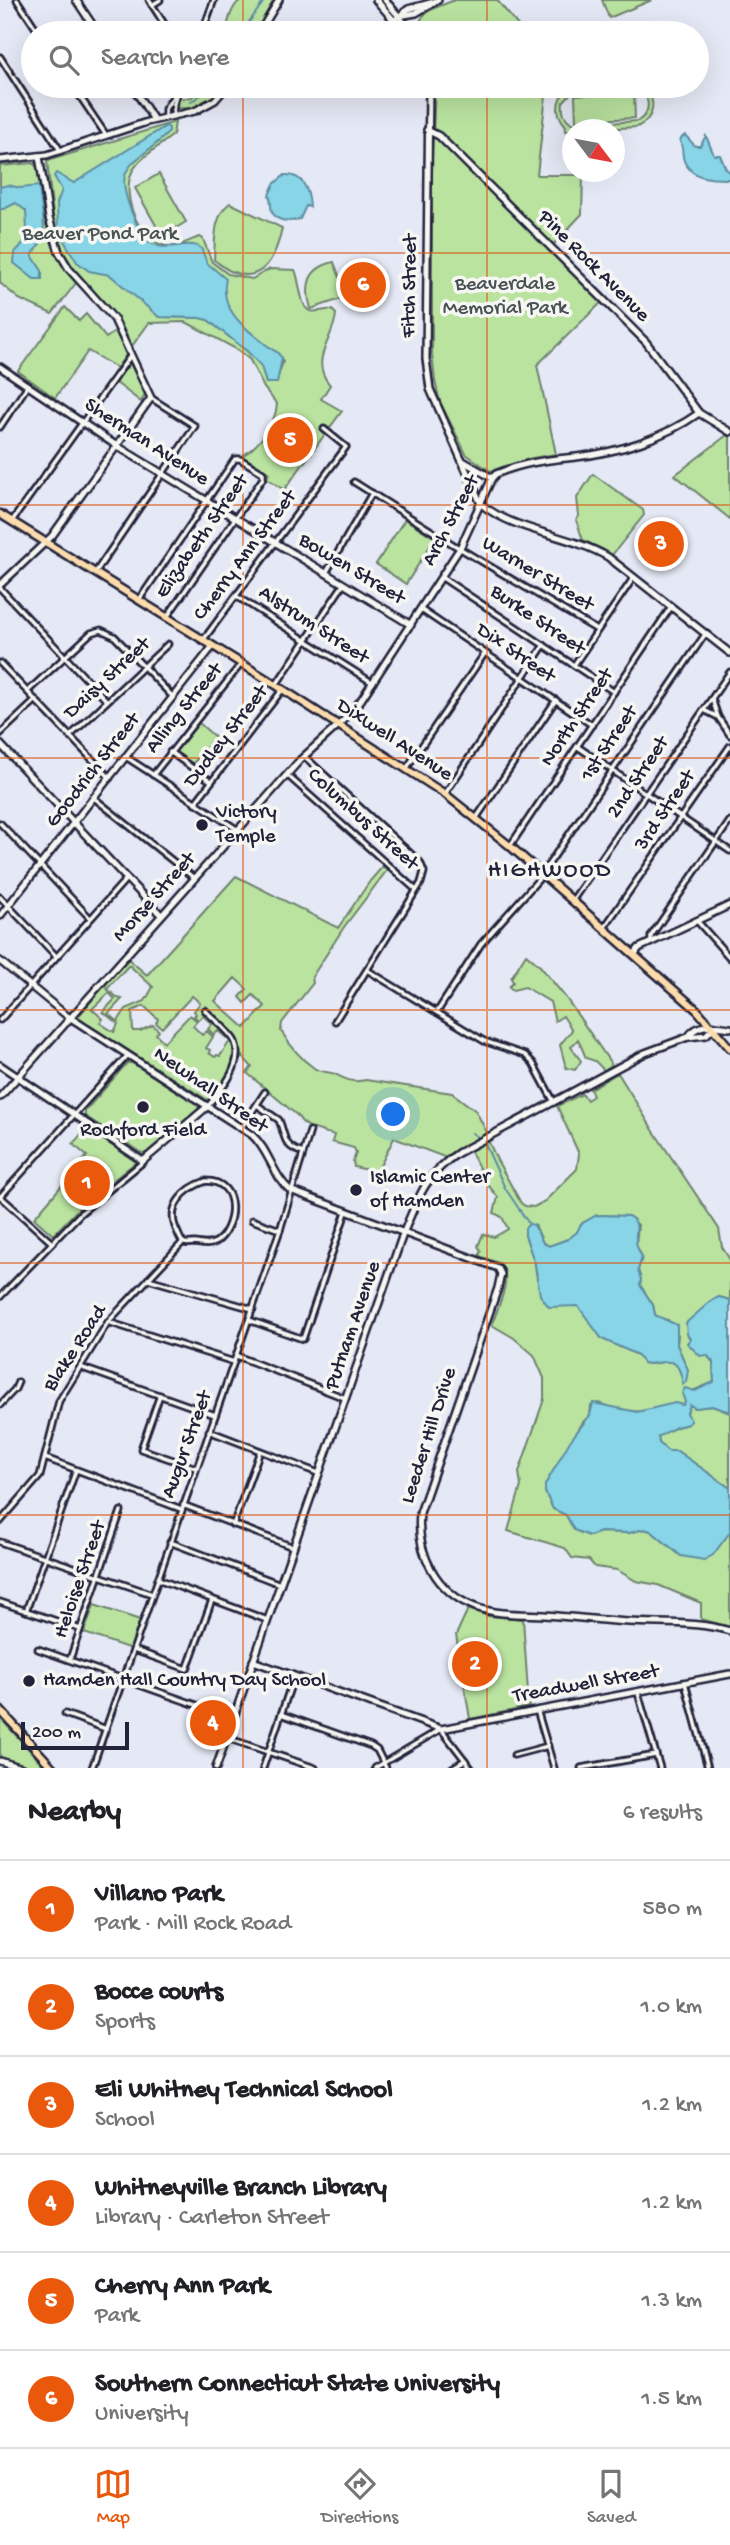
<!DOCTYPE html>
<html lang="en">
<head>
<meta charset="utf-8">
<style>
  :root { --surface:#fff; --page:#f6f6f6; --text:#202124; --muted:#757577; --line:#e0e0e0; --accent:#ea580c }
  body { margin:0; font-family:"Gochi Hand",sans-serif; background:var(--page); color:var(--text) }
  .compass { position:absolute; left:562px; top:119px; width:63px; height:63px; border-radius:50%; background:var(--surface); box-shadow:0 7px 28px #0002; rotate:122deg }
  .scale { position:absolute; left:21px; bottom:18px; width:108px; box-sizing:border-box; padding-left:7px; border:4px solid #22223b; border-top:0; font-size:19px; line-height:24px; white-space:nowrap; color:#22223b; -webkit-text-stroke:5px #f6f6f2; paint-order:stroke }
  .you { position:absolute; left:394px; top:1115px; width:24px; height:24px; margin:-18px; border:5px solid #fff; border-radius:50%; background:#1a73e8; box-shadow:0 0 0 10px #1a73e833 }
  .badge { display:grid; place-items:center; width:46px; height:46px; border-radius:50%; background:var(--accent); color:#fff; font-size:23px; font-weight:700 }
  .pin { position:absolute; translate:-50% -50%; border:4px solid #fff; box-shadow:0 2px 7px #0006 }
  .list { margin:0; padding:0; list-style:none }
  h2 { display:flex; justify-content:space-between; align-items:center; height:91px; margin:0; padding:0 28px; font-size:30px }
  h2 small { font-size:23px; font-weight:400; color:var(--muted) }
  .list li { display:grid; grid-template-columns:46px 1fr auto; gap:21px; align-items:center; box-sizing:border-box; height:98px; padding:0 28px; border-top:2px solid var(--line) }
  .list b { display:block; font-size:26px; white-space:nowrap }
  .list p { margin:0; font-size:23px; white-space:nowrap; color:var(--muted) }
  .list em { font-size:23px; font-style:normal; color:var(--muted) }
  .icon { flex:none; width:38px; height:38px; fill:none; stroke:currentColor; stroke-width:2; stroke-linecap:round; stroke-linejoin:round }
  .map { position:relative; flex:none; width:730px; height:1768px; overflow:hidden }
  .search { position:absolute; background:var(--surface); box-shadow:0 7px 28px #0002; left:21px; right:21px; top:21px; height:77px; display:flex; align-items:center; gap:18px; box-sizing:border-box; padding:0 24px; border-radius:38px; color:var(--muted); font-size:26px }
  .sheet { height:679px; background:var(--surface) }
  nav { display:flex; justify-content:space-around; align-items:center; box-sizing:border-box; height:98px; border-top:2px solid var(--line); background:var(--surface); font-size:19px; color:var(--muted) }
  nav a { display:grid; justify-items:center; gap:4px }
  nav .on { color:var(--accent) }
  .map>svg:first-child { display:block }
  .green { fill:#bae3a0; stroke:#6e826e; stroke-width:2; fill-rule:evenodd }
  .water { fill:#88d5e7; stroke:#5f8da2; stroke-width:2 }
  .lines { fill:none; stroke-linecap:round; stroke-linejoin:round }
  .stream { stroke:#5f8da2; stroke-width:2 }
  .street-casing { stroke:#22223b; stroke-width:9 }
  .secondary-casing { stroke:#22223b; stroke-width:10 }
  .primary-casing { stroke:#22223b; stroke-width:11 }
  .street { stroke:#f6f6f2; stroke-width:3.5 }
  .secondary { stroke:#f6f6f2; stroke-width:5 }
  .primary { stroke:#fcdcac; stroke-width:6 }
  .grid { fill:none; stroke:#de560e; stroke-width:2; stroke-opacity:0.55 }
  .poi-dot { fill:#22223b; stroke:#f6f6f2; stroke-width:2.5 }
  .labels { text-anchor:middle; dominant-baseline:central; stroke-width:7; stroke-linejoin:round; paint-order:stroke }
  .park-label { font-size:21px; fill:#485254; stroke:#f6f6f2 }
  .street-label { font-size:21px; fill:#22223b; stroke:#f6f6f2 }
  .poi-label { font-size:21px; fill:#22223b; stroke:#f6f6f2; text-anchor:start }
  .neighbourhood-label { font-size:23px; letter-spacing:2px; fill:#22223b; stroke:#f6f6f2 }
</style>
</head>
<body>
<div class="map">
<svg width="730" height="1768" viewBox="0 0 730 1768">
  <rect width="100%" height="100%" fill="#e5e9f5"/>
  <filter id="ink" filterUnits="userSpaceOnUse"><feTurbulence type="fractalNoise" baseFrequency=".0143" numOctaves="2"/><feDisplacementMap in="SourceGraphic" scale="14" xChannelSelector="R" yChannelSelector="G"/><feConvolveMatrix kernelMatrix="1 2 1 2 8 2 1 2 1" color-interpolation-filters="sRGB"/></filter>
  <g filter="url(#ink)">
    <g class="green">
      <path d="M241,0h34l-20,33h-29c2,-11 5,-27 15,-33z"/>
      <path d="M455,0h42l27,33h-103c-7,-22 17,-26 34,-33z"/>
      <path d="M602,0h50l-43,18z"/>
      <path d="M201,86h22c-11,15 -26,24 -45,22l1,-9 13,-2z"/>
      <path d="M435,86h112l-10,89h46l-1,39 -29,31 54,52 -70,68 19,89 -24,4 -42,13 -24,-17 -26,-52 -5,-21 -3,-27v-196z"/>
      <path d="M574,86h72l-2,1c14,14 10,32 -7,40l-72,4 1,-5c-13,-14 -10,-32 8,-40zM632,87l11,5c8,11 6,22 -5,29l-60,4c-12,-3 -17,-11 -15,-23l10,-11z"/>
      <path d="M634,92l1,26 -59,3 -1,-26z"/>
      <path d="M175,122l-2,13c-12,10 -34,23 -41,37 -12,26 9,77 42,74 8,-1 18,-7 26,-9l3,2 9,23 16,12 24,5 18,-10 25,1c5,10 5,38 15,41 5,2 16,-2 22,-1l4,4c-2,26 -28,45 -6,71l-9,14 21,12 -58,79 -17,-12 2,-5 -27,-17c16,-9 34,-33 35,-52l-13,-16 -14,-28 -12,-10 -52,-28 -37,1 -17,23 -14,-28 -42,-47 -13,-19 -9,-28 -7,-63zM180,279l93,72 4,1 6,10 -5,14 -12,7 -5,-18 -13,-13 -40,-32 -8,-2 -41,-1z"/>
      <path d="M33,163l4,4c7,46 7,79 39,116l-24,31 -33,-15 -19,-16v-117z"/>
      <path d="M159,174l27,48 -24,14 -27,-48z"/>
      <path d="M230,203l52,25c-5,24 -17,57 -49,44 -7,-2 -13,-8 -19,-12 1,-18 -1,-45 16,-57z"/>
      <path d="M334,262l12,32 -2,4 -33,11c-7,-24 -3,-41 23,-47z"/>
      <path d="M65,307l14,14 7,-7 20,24 10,-7 10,24 -9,13 -29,-17 -33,47 -37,-27z"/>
      <path d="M130,363l15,31 -4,8 -26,-20z"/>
      <path d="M727,435l3,1v83l-55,-44z"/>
      <path d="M593,474l50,36 1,5 -32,40 -29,-15 -7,-20 3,-4 -2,-18z"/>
      <path d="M405,519l30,19 -29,46 -30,-20z"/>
      <path d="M199,723l16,14 -24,29 -17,-13z"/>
      <path d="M383,866l4,4 -43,57 -32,50 1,6 -31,40 -1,8c8,13 20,28 33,37 6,5 14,3 21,6 12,6 17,9 31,6l86,13 24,18 11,22 -43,24 -50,-19 -17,34 -23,-5 -1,-6 3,-8 -2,-5 -22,-6 2,-7c-13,-4 -31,-7 -36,-19l-51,-43 5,-6 -10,-11 -5,9h-4l-7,15 -17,21 -132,-83 50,-60 20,17 89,-99 102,52 32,-47zM129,965l24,22 -8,14 -19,8 -8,12 -10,-7 14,-15 -4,-1 -11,-9zM235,978l12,11 -7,8 5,6 8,-8 12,11 -20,22 -30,-27zM109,993l6,6 -12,13 15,12 -4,8 -14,-9 3,-4 -11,-10zM192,996l8,7 -6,8 2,3 -2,2 4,4 5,-4 9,8 -4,5 6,6 4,-4 12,10 -10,15 -3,-1 -2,2 -6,-4 1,-3 -4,-2 7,-11 -6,-6 -5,4 -9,-9 4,-5 -7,-6 -26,27 -8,-8 3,-3 -6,-6 -13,6h-7l-1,-20 12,-5 14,13 -2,4 6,5z"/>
      <path d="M526,954l14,12 26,32 46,67 -8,5 -9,-9 -9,-3 -8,-19 -7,8 10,14 -6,9 -9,-2 -6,-23 12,-15 -9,-14 -8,5 -5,-19 -25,-15 -12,3 -4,-3 4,-5 -2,-4z"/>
      <path d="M127,1063h5l66,42v4l-52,44h-4l-57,-37v-5z"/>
      <path d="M618,1073l35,57 66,99 3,18 8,13v40l-11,-3 -29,40 23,25 1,20 -22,9 -8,14c-15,0 -27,4 -41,6 -9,2 -36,-4 -45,-8l-7,3 -1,9 -7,7 -38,63v7l8,17 13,6 8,15 15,6 12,-4 28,1 15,-4 7,2 30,25 37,-9 12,-15v95l-29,-8v-16l-43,-18 -22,-4 -19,-11 -22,-3 -6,-7 -17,-2 -7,-10 -57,-17 13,-45 -2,-14 25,-73v-21l-10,-23 -20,-17 -22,-13c5,-17 21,-45 9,-61l-22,-8 2,-5 -3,-5 5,-12 11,3 14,-8 -6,-12 -8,-4 4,-16 -11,-13 -17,-34 18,-10 9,20 24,43 4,3 9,1 11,-6 32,-32 2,-15 -22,-48 25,-12 5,6 6,-4 -3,-7zM597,1215l31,1 10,9 -2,20 6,12 -4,13 3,10 -1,5 13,20 2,10 5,4 8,1 10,15 -1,10 11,25 -5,13c-6,-36 -21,-15 -40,-20l-5,-8 -36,-16 -24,-34 -9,1 -32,-27 -2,-15 -10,-29 10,-10 8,18 6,3 19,-7 10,-7 3,-8z"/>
      <path d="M86,1128l50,34 -56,45 -27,28 -19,-17 53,-62 -14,-12z"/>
      <path d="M690,1405l5,3 17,-2 18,7v75l-53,-37 -9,1 -9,-9 -1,-7 18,-9 12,-3 2,-3 -3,-8z"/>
      <path d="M94,1605l46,15 -9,29 -47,-16z"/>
      <path d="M468,1609l20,7 35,3 6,88 -59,12 -14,-84z"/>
      <path d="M0,1718l46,50h-16l-30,-11z"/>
    </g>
    <g class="water">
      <path d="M166,126l3,2v4c-36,36 -60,30 -34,88 6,13 8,22 24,26 15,4 30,-6 42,2l6,15 19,16c-8,33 24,53 47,71l4,2 5,6 -5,25h-11l-5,-17 -13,-14 -40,-32 -8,-2 -41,-1 -49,-42 -21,-4 -12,-9 -19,-31 -1,-28 5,-13 -8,-14 2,-3 18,10z"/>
      <path d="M685,135l10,11h5l6,-10 8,19h6l6,14 4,3v7c-16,0 -36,1 -45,-16 -4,-7 -1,-14 -5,-21l1,-4z"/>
      <path d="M285,175c19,-1 24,17 25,32l-4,-1 -6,13c-9,3 -22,4 -28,-7 -2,-5 0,-11 -3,-17l5,-11z"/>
      <path d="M8,185l12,3 19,-2c2,28 13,47 -7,69l10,16v8h-8l-20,-16 1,-11c15,-13 12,-21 11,-41l-10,-8 -12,6h-4v-22z"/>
      <path d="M597,1215l31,1c13,6 7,13 8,24 0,7 3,11 6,17l-4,13 3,10 -1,5 13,20 2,10 22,10v20l11,25 -2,12 -3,2c-6,-37 -21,-16 -40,-21l-5,-8 -36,-16 -24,-33 -29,1 -9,-12 -5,-31 -10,-29v-7l4,-4 5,1 9,18 6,3 19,-7 9,-7 4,-8z"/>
      <path d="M719,1297l11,3v112l-18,-6 -17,2 -5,-3 -3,8 4,8 -3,3 -12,3 -18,10 1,6 9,8h9l53,37v44l-17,23 -9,5 -23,-4 -30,-25 -7,-2 -15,4 -28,-1 -12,4 -15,-6 -8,-15 -13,-6 -8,-17v-7l25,-44 20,-26 3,-12 44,9 38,-9 8,2 2,-3 -3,-9 3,-5 10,3 19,-9 -1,-20 -6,-7 -7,1 -13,-13 3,-4 -3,-5 -1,-11 26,-23z"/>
    </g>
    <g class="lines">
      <g class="stream">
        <path d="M241,33l24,-33"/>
        <path d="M191,102l22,-16"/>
        <path d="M472,1133l6,4"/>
        <path d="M485,1144l20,44 24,36"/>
      </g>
      <defs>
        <g id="street">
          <path d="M17,0l22,33"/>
          <path d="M149,0l21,33"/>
          <path d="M152,5l8,-5"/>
          <path d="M202,33l12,-33"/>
          <path d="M0,57l60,93"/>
          <path d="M73,86l33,49"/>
          <path d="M173,116l1,-13 6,-17"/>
          <path d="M165,117v-8l10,-15"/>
          <path d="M0,427l28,-42"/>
          <path d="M354,482l100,63 143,85"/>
          <path d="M12,521l119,-166"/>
          <path d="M95,573l100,-147 -44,-28"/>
          <path d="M326,573l46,-80"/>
          <path d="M441,577l173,115"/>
          <path d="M0,588l107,113"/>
          <path d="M236,596l137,87"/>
          <path d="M139,600l96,-141h5l23,14v5l-96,139"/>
          <path d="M420,609l172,116"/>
          <path d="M204,639l142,-192 -22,-18"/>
          <path d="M0,663l110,115"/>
          <path d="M574,665l60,-88"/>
          <path d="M276,685l67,-100"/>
          <path d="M28,691l63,-58 10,-3 13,6 59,61"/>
          <path d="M712,699l6,18 12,18"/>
          <path d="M704,710l14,7"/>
          <path d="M0,734l36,-34"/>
          <path d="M70,736l98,-92"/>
          <path d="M578,747l152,104"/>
          <path d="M170,752l41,29"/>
          <path d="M126,757l112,73"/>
          <path d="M305,757l115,105 4,10 -3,11 -86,138"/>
          <path d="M406,769l79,-116"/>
          <path d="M153,775l88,-111"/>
          <path d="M287,775l129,115"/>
          <path d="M445,794l99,-149"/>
          <path d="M94,798l100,80"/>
          <path d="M195,803l88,-114"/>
          <path d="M477,817l79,-117"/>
          <path d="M0,823l90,95"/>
          <path d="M510,846l161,-239"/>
          <path d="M0,897l56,59"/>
          <path d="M572,901l158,-229"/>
          <path d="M698,922l32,36"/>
          <path d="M604,928l126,-182"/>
          <path d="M651,941v-5l79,-115"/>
          <path d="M367,970l117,71 41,14 8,8 21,39"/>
          <path d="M205,1010c8,9 25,21 30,32 9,23 -14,48 -27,64"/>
          <path d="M437,1012l44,-68 57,-64 168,-247"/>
          <path d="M0,1020l127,-142"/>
          <path d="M257,1105l22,15c7,17 3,26 24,33"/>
          <path d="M242,1127l23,-35"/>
          <path d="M206,1181c36,0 29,49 10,61 -7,4 -14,2 -21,1 -4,0 -8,1 -11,0 -4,-2 -6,-11 -8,-14 -10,-23 9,-41 30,-48z"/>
          <path d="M0,1196l52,47"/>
          <path d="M0,1197l128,-142"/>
          <path d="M252,1220l28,10"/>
          <path d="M148,1279l105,30"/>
          <path d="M0,1297l81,-84 62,-51"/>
          <path d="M249,1320l54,19 43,-127"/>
          <path d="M108,1322l126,40"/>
          <path d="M237,1356l108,42"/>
          <path d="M80,1367l135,48"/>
          <path d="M160,1395l-19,54 55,19"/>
          <path d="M0,1405l15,-16 3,-7"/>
          <path d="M209,1431l109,42"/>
          <path d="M45,1458l136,51"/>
          <path d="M183,1505l110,42"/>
          <path d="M0,1522l40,-46 19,-75 49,-79 75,-80"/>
          <path d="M233,1525l27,-74"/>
          <path d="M0,1542l152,52"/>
          <path d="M170,1542l110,42"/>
          <path d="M158,1579l109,41"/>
          <path d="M0,1602l80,27"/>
          <path d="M26,1611l50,-141"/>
          <path d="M38,1649l195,69"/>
          <path d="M134,1650l53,19 25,-69"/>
          <path d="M70,1659l51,-148"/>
          <path d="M685,1683l23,85"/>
          <path d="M638,1693l22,75"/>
          <path d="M537,1710l17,58"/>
          <path d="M65,1714l41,15"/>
          <path d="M281,1714l90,32 6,4 9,18"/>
          <path d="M227,1738l88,30"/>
          <path d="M514,1755l34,-9"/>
          <path d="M92,1768l188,-538 30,-99"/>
          <path d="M263,1768l31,-92"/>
          <path d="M375,1768l66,-39 30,39"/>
          <path d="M452,1768l13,-8"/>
          <path d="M581,1768l75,-13"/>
        </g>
        <g id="secondary">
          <path d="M76,0l22,33"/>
          <path d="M376,0l29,33"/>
          <path d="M385,0l28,33"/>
          <path d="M399,16l17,-3 22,-13"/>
          <path d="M395,20l13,-11 26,-7"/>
          <path d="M259,33l20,-33"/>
          <path d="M132,86l22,34"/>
          <path d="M429,86l-3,273 4,30 51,115"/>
          <path d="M427,130l12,6 207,206 53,71 31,19"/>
          <path d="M0,160l47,-5 100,-33 48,-11 20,-11 12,-14"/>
          <path d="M0,367l117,79 294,179"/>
          <path d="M463,461l29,17"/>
          <path d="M481,504c34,28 88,30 127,53l122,96"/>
          <path d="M0,585l52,-49 99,-138 -37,-79 -45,-50 -10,-17 -10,-34 -10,-62"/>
          <path d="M0,744l161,171"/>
          <path d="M0,916l213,-270"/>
          <path d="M634,955l5,-7 91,-43"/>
          <path d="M0,961l66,54 186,120c17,15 21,41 38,55l208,78 3,6 -3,14 -78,225c-4,40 16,79 55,94 22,8 46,7 69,8 28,2 57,5 85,7 35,2 68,-1 101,9"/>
          <path d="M688,1037c11,-16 26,-11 42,-9"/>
          <path d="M0,1065l143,96 65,-55"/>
          <path d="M0,1097l300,-337 44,-40 17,-20 99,-152 32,-70 4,-4c28,-12 52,-14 80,-17 43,-5 88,-19 123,-44"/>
          <path d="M253,1661l188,68 289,-55"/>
          <path d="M0,1761l22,7"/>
          <path d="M216,1768l187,-534c15,-36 22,-59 55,-81l187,-100 43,-16 18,-2 8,-8"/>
        </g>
        <g id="primary">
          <path d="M0,514l276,171 169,109 65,52 187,164 33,38"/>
          <path d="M0,1710l53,58"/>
        </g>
      </defs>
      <use href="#street" class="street-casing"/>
      <use href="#secondary" class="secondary-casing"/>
      <use href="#primary" class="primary-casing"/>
      <use href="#street" class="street"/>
      <use href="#secondary" class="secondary"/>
      <use href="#primary" class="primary"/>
    </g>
  </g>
  <path class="grid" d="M243,0v33M487,0v33M243,86v1682M487,86v1682M0,253h730M0,505h730M0,758h730M0,1010h730M0,1263h730M0,1515h730"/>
  <g class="poi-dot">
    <circle cx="202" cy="825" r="7"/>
    <circle cx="143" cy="1107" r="7"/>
    <circle cx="356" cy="1190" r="7"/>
    <circle cx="29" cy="1681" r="7"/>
  </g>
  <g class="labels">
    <g class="park-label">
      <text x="100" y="235">Beaver Pond Park</text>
      <text x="505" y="285">Beaverdale<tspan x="505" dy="24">Memorial Park</tspan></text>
    </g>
    <g class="street-label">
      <text transform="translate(593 267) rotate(45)">Pine Rock Avenue</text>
      <text transform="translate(411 286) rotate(-89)">Fitch Street</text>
      <text transform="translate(146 443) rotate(33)">Sherman Avenue</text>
      <text transform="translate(452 521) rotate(-62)">Arch Street</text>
      <text transform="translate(203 537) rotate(-55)">Elizabeth Street</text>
      <text transform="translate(246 556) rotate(-53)">Cherry Ann Street</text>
      <text transform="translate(351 570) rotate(31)">Bowen Street</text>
      <text transform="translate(537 575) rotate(31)">Warner Street</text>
      <text transform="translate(537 621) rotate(34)">Burke Street</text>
      <text transform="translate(313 626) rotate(33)">Alstrum Street</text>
      <text transform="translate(515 654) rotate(34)">Dix Street</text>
      <text transform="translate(108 679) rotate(-43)">Daisy Street</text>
      <text transform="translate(185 709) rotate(-51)">Alling Street</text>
      <text transform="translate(578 718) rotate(-56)">North Street</text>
      <text transform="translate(227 737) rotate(-52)">Dudley Street</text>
      <text transform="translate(394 741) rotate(33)">Dixwell Avenue</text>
      <text transform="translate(610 744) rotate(-56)">1st Street</text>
      <text transform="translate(94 771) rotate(-52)">Goodrich Street</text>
      <text transform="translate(639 778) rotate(-56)">2nd Street</text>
      <text transform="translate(666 811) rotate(-56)">3rd Street</text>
      <text transform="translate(362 820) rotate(42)">Columbus Street</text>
      <text transform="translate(155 898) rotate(-48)">Morse Street</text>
      <text transform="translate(210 1091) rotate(35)">Newhall Street</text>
      <text transform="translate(354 1326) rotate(-71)">Putnam Avenue</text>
      <text transform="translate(76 1349) rotate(-57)">Blake Road</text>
      <text transform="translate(430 1436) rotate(-72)">Leeder Hill Drive</text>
      <text transform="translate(188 1445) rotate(-70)">Augur Street</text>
      <text transform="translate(81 1580) rotate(-71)">Heloise Street</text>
      <text transform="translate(586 1685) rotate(-10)">Treadwell Street</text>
    </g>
    <g class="poi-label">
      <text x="216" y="813">Victory<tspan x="216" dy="24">Temple</tspan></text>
      <text x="143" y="1131" text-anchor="middle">Rochford Field</text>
      <text x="370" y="1178">Islamic Center<tspan x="370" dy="24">of Hamden</tspan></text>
      <text x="43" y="1681">Hamden Hall Country Day School</text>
    </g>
    <g class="neighbourhood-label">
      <text x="550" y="871">HIGHWOOD</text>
    </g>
  </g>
</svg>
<svg class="compass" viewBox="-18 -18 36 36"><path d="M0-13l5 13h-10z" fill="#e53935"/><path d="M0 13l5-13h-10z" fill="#757577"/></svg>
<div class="scale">200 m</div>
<div class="you"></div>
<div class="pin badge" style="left:87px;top:1183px">1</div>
<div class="pin badge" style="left:475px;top:1664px">2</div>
<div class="pin badge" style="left:661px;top:544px">3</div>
<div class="pin badge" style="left:213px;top:1723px">4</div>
<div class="pin badge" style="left:290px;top:440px">5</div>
<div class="pin badge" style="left:363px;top:285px">6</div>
<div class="search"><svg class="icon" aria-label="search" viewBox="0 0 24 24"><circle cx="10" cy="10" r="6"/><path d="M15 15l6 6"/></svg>Search here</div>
</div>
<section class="sheet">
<h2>Nearby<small>6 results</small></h2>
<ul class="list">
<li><span class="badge">1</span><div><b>Villano Park</b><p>Park · Mill Rock Road</p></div><em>580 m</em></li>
<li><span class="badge">2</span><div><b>Bocce courts</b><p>Sports</p></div><em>1.0 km</em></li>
<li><span class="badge">3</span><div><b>Eli Whitney Technical School</b><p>School</p></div><em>1.2 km</em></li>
<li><span class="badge">4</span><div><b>Whitneyville Branch Library</b><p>Library · Carleton Street</p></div><em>1.2 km</em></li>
<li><span class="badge">5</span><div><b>Cherry Ann Park</b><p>Park</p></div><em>1.3 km</em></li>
<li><span class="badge">6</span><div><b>Southern Connecticut State University</b><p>University</p></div><em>1.5 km</em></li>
</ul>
</section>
<nav>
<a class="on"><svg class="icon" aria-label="map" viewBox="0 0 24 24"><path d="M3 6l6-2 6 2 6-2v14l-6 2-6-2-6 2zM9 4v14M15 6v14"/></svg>Map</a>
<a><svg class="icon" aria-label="directions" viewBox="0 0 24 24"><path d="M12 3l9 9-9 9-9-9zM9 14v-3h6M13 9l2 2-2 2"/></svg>Directions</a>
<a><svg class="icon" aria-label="saved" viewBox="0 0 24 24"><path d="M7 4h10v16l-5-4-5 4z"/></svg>Saved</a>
</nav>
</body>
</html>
